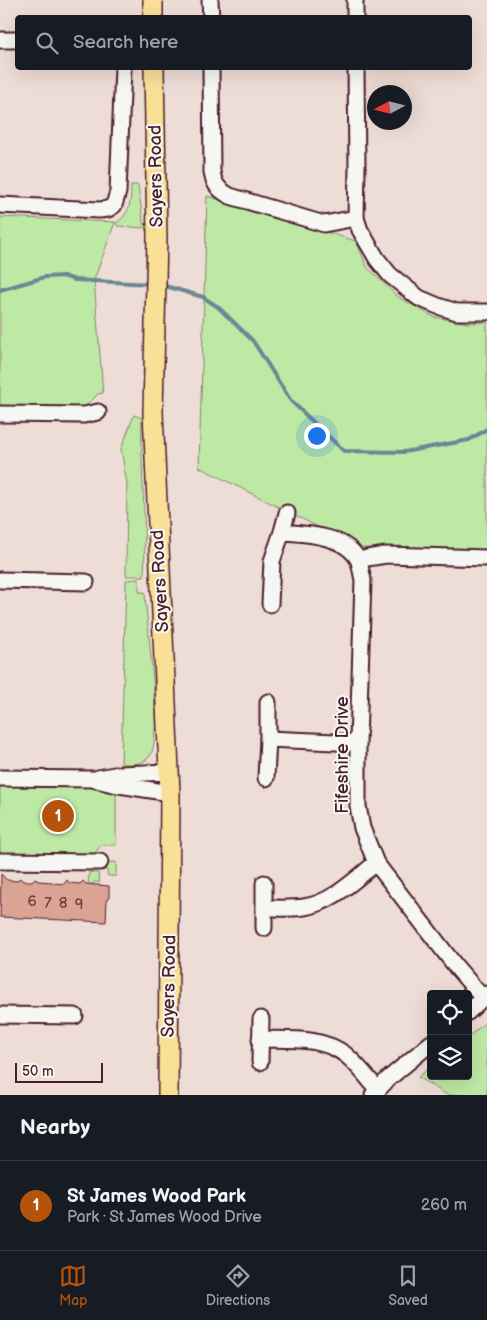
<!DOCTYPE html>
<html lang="en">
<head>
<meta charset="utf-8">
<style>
  :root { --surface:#171b24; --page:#20242c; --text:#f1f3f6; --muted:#9ea1a6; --line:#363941; --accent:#b45309 }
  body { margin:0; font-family:"Balsamiq Sans",sans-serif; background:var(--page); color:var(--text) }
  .controls { position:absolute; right:15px; bottom:15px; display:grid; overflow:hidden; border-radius:5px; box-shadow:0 5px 20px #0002 }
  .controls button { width:45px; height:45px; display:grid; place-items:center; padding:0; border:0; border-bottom:1px solid var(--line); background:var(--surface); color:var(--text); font:25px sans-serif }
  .compass { position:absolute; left:367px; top:85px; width:45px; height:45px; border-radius:50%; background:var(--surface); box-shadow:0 5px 20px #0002; rotate:263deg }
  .scale { position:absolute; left:15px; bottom:12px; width:88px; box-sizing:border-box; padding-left:5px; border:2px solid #4a1f2b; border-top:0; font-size:14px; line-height:18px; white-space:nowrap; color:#4a1f2b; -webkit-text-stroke:4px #f6f6f2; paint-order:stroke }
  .you { position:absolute; left:316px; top:435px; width:18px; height:18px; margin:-12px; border:4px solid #fff; border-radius:50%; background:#1a73e8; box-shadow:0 0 0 8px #1a73e833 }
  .badge { display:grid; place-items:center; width:32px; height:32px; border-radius:50%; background:var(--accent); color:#fff; font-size:16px; font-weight:700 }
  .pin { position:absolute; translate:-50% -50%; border:2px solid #fff; box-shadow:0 1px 5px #0006 }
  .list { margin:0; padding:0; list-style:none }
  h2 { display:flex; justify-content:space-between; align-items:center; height:65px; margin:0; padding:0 20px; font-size:21px }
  h2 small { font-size:16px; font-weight:400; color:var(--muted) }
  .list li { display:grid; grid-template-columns:32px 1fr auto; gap:15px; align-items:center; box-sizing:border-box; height:90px; padding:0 20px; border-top:1px solid var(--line) }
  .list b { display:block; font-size:19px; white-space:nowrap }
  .list p { margin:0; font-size:16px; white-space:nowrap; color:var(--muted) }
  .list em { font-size:16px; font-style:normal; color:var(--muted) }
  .icon { flex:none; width:28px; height:28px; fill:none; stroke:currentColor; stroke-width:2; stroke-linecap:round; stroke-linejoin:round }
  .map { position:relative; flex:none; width:487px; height:1095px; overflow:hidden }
  .search { position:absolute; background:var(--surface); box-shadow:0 5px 20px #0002; left:15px; right:15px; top:15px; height:55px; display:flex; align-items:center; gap:12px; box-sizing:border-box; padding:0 18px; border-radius:5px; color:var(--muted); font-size:19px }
  .sheet { height:155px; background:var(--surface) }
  nav { display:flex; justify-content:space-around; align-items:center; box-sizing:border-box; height:70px; border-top:1px solid var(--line); background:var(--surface); font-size:14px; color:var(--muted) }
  nav a { display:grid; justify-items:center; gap:2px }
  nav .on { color:var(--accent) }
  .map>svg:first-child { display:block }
  .green { fill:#bee9a5; stroke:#848468 }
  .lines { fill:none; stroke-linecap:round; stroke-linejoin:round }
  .stream { stroke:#6a8894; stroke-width:4 }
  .building { fill:#dba394; stroke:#4a1f2b }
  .minor-casing { stroke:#4a1f2b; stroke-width:19 }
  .major-casing { stroke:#4a1f2b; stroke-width:22 }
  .minor { stroke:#f6f6f2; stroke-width:15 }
  .major { stroke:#fadf96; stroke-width:19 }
  .labels { text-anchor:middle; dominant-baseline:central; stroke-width:4; stroke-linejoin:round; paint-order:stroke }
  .number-label { font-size:15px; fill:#6e4045 }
  .street-label { font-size:18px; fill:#4a1f2b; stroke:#f6f6f2 }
</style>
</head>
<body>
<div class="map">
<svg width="487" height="1095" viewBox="0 0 487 1095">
  <rect width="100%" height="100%" fill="#eeddd6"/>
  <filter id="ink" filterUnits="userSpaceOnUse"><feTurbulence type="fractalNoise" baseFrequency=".02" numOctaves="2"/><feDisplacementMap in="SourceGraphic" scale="10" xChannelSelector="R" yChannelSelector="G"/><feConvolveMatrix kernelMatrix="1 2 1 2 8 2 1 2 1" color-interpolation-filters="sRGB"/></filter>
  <g filter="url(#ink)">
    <g class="green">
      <path d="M131,185h7l6,43 -27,-2 -1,-3c15,-10 15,-22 15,-38z"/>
      <path d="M207,196l149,45 11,26 31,30 36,20 34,6 19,-1v229l-127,-3 -161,-81z"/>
      <path d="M0,217l115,5 -21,58 9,113 -5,1 -15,15 -83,-1z"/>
      <path d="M134,415l8,3c-2,53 5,105 2,158h-18l1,-92 -6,-35z"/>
      <path d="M139,579v13h6c1,28 18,146 5,164 -7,9 -18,8 -29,8l5,-184z"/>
      <path d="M0,783l116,4v58h-15l-8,11 -93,1z"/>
      <path d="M116,862v14h-8l-3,-13z"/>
      <path d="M89,872l9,1 2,9h-6l-6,5z"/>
      <path d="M487,1021v74h-40l-29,-18 13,-10v9h37v-39z"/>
    </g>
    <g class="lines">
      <g class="stream">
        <path d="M162,285l41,12 15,10 35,34 38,60 53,50 60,1 65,-12 18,-11"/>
        <path d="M0,290l45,-13 18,-1 12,4 75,4"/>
      </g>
    </g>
    <path class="building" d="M1,874l6,6 10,1 3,-3 3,3h9l3,-3 3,3 14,1 2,1 10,1 3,-4 2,3 11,1 3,-3 3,3 23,2v12l-2,1 -1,23 -106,-5z"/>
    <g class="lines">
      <defs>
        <g id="minor">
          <path d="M210,0l1,18"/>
          <path d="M355,0v18"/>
          <path d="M0,40h18"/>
          <path d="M211,68l1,104c2,13 7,18 18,24l94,28 32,-6"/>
          <path d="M356,68l1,100 -1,50 4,12 17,29 13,16 29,23 19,8 19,6h30"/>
          <path d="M0,205l99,5 9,-1 6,-4 4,-13 5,-124"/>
          <path d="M0,414l84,1 14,-3"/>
          <path d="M282,532c26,2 64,3 77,29l8,-3 19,-3 101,3"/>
          <path d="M359,561l4,19 -5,163v63l4,22 14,35 81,105 26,30"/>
          <path d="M0,580l86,2"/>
          <path d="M270,604l2,-43 10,-29 5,-19"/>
          <path d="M268,739l90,4"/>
          <path d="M0,778l92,1 21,5 57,9"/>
          <path d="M98,778l22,-4 49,-2"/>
          <path d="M266,778l2,-39v-37"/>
          <path d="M0,861l100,1"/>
          <path d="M264,908c13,0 27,1 40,-1 28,-4 50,-27 72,-44"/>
          <path d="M264,928v-45"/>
          <path d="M468,1012l19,-18"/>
          <path d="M0,1015l75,1"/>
          <path d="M260,1039c29,1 62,-3 86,16 12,10 21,22 31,34"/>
          <path d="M260,1062l1,-43"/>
          <path d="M373,1095l15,-16 43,-36"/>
        </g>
        <g id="major">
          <path d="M153,0v18"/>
          <path d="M154,68l3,169 -4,175 17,381 -2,302"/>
        </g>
      </defs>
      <use href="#minor" class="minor-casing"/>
      <use href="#major" class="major-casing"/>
      <use href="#minor" class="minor"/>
      <use href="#major" class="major"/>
    </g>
  </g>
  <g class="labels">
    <g class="number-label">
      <text x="32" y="901">6</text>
      <text x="48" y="903">7</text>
      <text x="63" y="903">8</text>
      <text x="79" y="904">9</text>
    </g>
    <g class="street-label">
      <text transform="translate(156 176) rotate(-91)">Sayers Road</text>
      <text transform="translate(160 581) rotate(-93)">Sayers Road</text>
      <text transform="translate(342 755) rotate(-90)">Fifeshire Drive</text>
      <text transform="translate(169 986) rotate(-89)">Sayers Road</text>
    </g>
  </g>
</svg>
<div class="controls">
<button><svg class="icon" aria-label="locate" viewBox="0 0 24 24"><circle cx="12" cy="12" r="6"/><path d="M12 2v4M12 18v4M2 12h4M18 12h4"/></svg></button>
<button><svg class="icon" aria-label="layers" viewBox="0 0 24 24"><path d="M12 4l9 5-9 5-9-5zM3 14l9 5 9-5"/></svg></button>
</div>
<svg class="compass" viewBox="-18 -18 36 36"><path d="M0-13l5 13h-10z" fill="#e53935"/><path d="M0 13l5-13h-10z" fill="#9ea1a6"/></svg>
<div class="scale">50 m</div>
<div class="you"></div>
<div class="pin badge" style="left:58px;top:816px">1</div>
<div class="search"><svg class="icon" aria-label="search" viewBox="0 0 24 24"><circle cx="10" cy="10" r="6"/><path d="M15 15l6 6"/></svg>Search here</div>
</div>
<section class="sheet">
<h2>Nearby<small></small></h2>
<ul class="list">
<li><span class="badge">1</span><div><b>St James Wood Park</b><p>Park · St James Wood Drive</p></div><em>260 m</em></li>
</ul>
</section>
<nav>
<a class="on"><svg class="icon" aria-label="map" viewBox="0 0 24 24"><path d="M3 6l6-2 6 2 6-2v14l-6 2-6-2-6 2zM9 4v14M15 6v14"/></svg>Map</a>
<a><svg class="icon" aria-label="directions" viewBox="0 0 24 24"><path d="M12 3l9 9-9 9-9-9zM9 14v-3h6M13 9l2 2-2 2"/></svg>Directions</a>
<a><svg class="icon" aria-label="saved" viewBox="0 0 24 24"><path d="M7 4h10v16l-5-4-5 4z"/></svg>Saved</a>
</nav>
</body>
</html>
